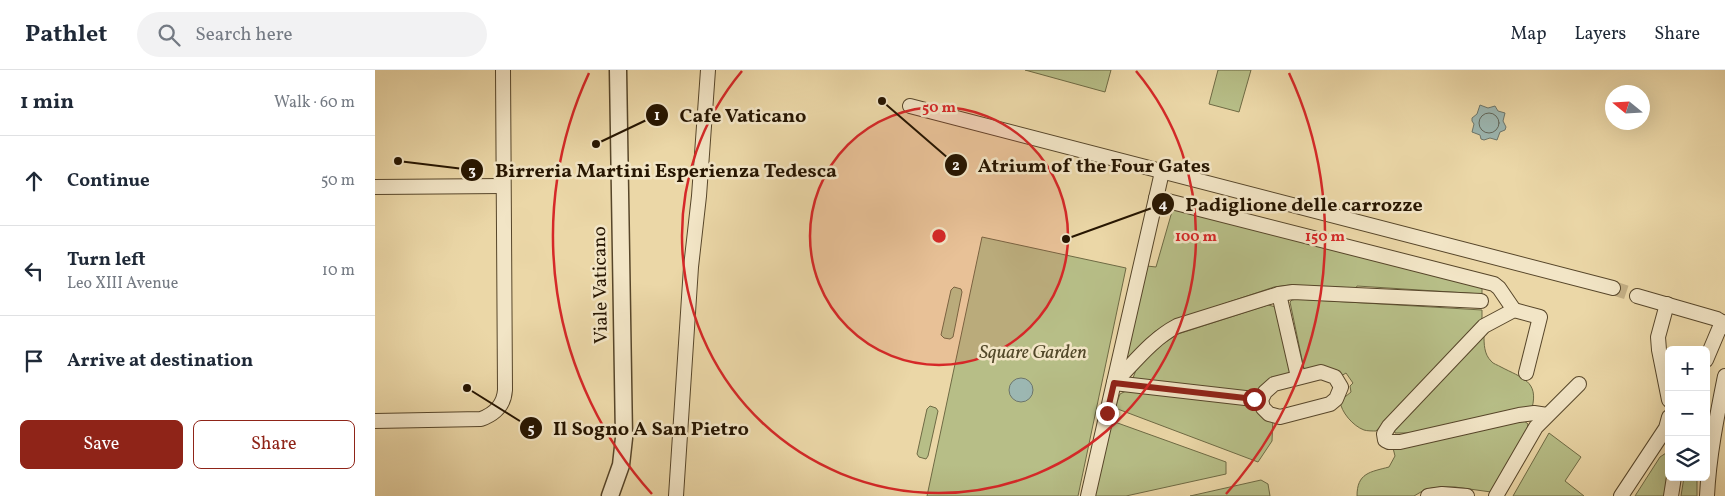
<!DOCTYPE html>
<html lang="en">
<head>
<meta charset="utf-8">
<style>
  :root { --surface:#fff; --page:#f2f2f3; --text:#1f2937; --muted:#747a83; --line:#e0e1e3; --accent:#8f2418 }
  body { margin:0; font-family:Vollkorn,serif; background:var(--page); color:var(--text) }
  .controls { position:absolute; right:15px; bottom:15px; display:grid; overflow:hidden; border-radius:8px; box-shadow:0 5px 20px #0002 }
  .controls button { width:45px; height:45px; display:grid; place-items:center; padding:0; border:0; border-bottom:1px solid var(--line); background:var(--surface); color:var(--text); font:25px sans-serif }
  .compass { position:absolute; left:1230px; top:15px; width:45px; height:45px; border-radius:50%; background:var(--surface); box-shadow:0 5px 20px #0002; rotate:288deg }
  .stop { position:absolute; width:15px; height:15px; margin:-11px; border:4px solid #8f2418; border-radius:50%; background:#fff }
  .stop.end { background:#8f2418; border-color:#fff; box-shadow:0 1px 5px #0008 }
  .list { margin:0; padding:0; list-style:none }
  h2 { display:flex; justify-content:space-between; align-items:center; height:65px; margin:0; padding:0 20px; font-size:21px }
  h2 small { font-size:16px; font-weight:400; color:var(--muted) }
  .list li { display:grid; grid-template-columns:32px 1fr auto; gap:15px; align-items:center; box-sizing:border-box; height:90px; padding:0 20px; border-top:1px solid var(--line) }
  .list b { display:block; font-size:19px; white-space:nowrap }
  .list p { margin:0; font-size:16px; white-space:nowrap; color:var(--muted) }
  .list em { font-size:16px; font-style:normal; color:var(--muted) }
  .actions { display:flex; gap:10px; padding:15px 20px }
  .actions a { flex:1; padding:11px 0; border:1px solid var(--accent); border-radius:8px; text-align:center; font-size:18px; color:var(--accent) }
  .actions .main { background:var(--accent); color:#fff }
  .icon { flex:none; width:28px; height:28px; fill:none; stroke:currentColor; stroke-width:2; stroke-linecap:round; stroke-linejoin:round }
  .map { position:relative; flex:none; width:1350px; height:426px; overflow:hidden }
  header { display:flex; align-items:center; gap:30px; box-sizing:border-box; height:70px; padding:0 25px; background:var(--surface); border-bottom:1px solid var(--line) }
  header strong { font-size:24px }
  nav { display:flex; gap:28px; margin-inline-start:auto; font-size:18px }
  .search { width:350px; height:45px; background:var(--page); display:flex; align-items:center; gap:12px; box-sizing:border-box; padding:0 18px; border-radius:28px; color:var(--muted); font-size:19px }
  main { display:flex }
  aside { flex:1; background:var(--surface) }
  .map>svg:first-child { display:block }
  .green { fill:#b7be87; stroke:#6e6a44 }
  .water { fill:#9cb7b2; stroke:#6d766b }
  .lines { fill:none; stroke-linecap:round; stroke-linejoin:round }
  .shore { stroke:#61665a; stroke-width:1 }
  .minor-tunnel { stroke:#c4b086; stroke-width:14; stroke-dasharray:14 7; stroke-linecap:butt }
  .minor-casing { stroke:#57462a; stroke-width:16 }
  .tertiary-casing { stroke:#57462a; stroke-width:19 }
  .minor { stroke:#f2e5c6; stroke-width:14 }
  .tertiary { stroke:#f2e5c6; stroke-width:16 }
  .route { stroke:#8f2418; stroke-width:6 }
  .ring { fill:none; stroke:#d62828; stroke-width:2.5 }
  .labels { text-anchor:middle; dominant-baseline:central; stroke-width:5; stroke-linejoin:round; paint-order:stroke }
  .street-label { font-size:19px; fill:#261501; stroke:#f2e5c6 }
  .park-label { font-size:19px; font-style:italic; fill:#524829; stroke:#f2e5c6 }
  .centre { fill:#d62828; stroke:#f2e5c6; stroke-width:2.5 }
  .ring-label { font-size:15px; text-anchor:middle; font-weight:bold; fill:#d62828; stroke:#f2e5c6; stroke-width:5; stroke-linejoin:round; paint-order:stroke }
  .leader { fill:none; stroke:#261501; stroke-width:2 }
  .callout-dot { fill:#261501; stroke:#f2e5c6; stroke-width:2 }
  .mark-label { font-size:15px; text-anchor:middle; font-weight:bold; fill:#fff }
  .callout-label { font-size:20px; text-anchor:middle; font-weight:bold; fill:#261501; stroke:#f2e5c6; stroke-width:5; stroke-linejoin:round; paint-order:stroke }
</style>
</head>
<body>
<header>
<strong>Pathlet</strong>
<div class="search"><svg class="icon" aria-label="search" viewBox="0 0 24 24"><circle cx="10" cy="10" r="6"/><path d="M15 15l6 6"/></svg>Search here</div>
<nav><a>Map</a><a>Layers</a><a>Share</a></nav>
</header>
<main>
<aside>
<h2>1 min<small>Walk · 60 m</small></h2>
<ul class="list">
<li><svg class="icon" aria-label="ahead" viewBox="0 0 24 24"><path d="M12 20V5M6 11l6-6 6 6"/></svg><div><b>Continue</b></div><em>50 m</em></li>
<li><svg class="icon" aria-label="left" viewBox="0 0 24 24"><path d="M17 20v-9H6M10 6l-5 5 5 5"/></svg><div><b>Turn left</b><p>Leo XIII Avenue</p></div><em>10 m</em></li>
<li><svg class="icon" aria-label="arrive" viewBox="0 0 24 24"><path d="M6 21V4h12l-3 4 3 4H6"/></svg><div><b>Arrive at destination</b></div></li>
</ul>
<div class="actions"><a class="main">Save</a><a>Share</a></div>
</aside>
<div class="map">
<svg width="1350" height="426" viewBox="0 0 1350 426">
  <rect width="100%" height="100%" fill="#ebd7a7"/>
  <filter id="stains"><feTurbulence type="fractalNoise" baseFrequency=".004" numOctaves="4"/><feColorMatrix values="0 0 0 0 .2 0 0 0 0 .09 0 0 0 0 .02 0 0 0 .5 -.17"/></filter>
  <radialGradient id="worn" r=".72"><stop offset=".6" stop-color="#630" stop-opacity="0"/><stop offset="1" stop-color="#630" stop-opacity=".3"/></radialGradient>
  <g class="green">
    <path d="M650,0h86l-6,22z"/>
    <path d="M843,0h33l-12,42 -30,-8z"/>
    <path d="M798,138l309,78v8l-125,-8 -1,2 -66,-3 -16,2 -102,34 -18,11 -27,28 -1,-2 21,-92 9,1z"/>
    <path d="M607,167l144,31 -48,228h-151z"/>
    <path d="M579,217l7,2 1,3 -9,45 -3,2 -6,-1 -3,-3 10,-45z"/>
    <path d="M922,229l185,11v8l-106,113c-3,0 -9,0 -12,-1 -11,-4 -23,-18 -24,-29l11,-9 -1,-6 3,-3 -7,-10 -5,3 -36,-5 -1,-2 -14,-67 2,-2z"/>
    <path d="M893,235l8,2 15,66 -30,20 -126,-12 -2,-3 3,-8 22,-23 20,-13z"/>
    <path d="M1109,265c0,9 0,19 7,26 2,3 7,4 10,6 21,11 38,14 31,41l-123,25h-14l-1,-4z"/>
    <path d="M751,321l131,15 16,11 -1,24 -14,21 -143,-54 5,-14z"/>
    <path d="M555,336l6,2 2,3 -10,45 -2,3 -7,-2 -2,-3 10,-45z"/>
    <path d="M1148,350l5,4 -1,5 -36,63 -36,-5h-14l-15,2 -12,7h-57c0,-23 13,-24 32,-29l6,-11 -2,-8z"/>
    <path d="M737,351l114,41v12l-100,22h-31z"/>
    <path d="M1174,363l32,24 -16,24 19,15h-71z"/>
    <path d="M1294,381v20l-4,25h-30l25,-39z"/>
    <path d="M1309,407h13v19h-16z"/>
    <path d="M886,410l7,4 2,12h-80z"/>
  </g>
  <g class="water">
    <path d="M1105,35l8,3 7,-2 3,5 7,2 -2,8 3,6 -1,3 -5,2 -3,8 -7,-2 -6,2 -3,-1 -1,-4 -8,-3 2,-8 -2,-3v-3l5,-4z"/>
    <circle cx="646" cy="320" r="12"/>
  </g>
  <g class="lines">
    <circle class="shore" cx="1114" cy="53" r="10"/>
    <path class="minor-tunnel" d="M1238,218l24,8"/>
    <defs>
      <g id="minor">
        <path d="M535,36l703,182"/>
        <path d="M0,117l128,-1"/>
        <path d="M781,128l338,86 5,4 15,22"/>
        <path d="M904,224l19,83"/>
        <path d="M1262,226l80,23 5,3 3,5"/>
        <path d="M1292,234l-9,33 1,13 10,50"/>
        <path d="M1331,290l16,-38"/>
        <path d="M946,302l14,5 6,10 -5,12 -6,5 -50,13 -11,-3 -6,-6 -2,-8 4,-8 9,-8z"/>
        <path d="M1151,303l14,-56 -26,-7 -30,16 -95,100 -5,8 1,6 4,2h11l119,-27 15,-2 13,2"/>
        <path d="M739,313c20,-20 38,-44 63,-57l102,-32 14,-2 188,9"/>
        <path d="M739,313l140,16"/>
        <path d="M0,351l106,-2c14,-5 23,-14 24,-29l-2,-320"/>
        <path d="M301,426l15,-229 8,-71 9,-126"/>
        <path d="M713,426l74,-324"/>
        <path d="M1053,426l14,-2 25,2"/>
        <path d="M1121,426l40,-69 43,-43"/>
        <path d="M1246,426l45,-68 3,-11"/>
        <path d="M1296,426l3,-19"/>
        <path d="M1332,426c2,-41 10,-80 18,-120"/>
      </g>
      <path id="tertiary" d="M235,426l11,-31 3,-27 -6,-368"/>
    </defs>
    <use href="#minor" class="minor-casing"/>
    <use href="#tertiary" class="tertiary-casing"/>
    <use href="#minor" class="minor"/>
    <use href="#tertiary" class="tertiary"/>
  </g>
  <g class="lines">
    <path class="route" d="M732,343l7,-30 140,16"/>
  </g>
  <circle cx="564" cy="166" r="129" fill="#d62828" fill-opacity=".12"/>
  <g class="ring">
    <circle cx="564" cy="166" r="129"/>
    <path d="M761 1A257 257 0 1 1 367 1"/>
    <path d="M277 424A386 386 0 0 1 214 3M914 3A386 386 0 0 1 851 424"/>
  </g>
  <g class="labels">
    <g class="street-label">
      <text transform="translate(226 215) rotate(-91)">Viale Vaticano</text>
    </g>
    <g class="park-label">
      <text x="658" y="283">Square Garden</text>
    </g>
  </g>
  <circle cx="564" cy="166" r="8" class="centre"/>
  <g class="ring-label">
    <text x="564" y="42">50 m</text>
    <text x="821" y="171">100 m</text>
    <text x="950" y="171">150 m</text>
  </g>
  <path class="leader" d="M221 74L282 45M507 31L581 95M23 91L97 100M691 169L788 134M92 318L156 358"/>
  <g class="callout-dot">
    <circle cx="221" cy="74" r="5"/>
    <circle cx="507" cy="31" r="5"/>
    <circle cx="23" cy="91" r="5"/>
    <circle cx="691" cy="169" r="5"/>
    <circle cx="92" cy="318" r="5"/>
    <circle cx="282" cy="45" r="12"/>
    <circle cx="581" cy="95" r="12"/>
    <circle cx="97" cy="100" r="12"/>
    <circle cx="788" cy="134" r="12"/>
    <circle cx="156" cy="358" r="12"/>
  </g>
  <g class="mark-label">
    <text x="282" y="50">1</text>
    <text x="581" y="100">2</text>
    <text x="97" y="105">3</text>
    <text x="788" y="139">4</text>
    <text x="156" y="363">5</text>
  </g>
  <g class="callout-label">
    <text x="368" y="52">Cafe Vaticano</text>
    <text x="719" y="102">Atrium of the Four Gates</text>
    <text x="291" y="107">Birreria Martini Esperienza Tedesca</text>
    <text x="929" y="141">Padiglione delle carrozze</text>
    <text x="276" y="365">Il Sogno A San Pietro</text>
  </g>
  <rect width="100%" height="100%" filter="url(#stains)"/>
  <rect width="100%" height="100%" fill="url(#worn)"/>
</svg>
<div class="controls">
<button>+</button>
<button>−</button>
<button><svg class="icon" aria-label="layers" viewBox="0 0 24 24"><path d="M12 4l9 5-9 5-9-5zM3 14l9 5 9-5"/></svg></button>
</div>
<svg class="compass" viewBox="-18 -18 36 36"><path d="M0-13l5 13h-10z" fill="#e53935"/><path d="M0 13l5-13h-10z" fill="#747a83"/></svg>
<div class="stop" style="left:879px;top:329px"></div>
<div class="stop end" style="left:732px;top:343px"></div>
</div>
</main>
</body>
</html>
